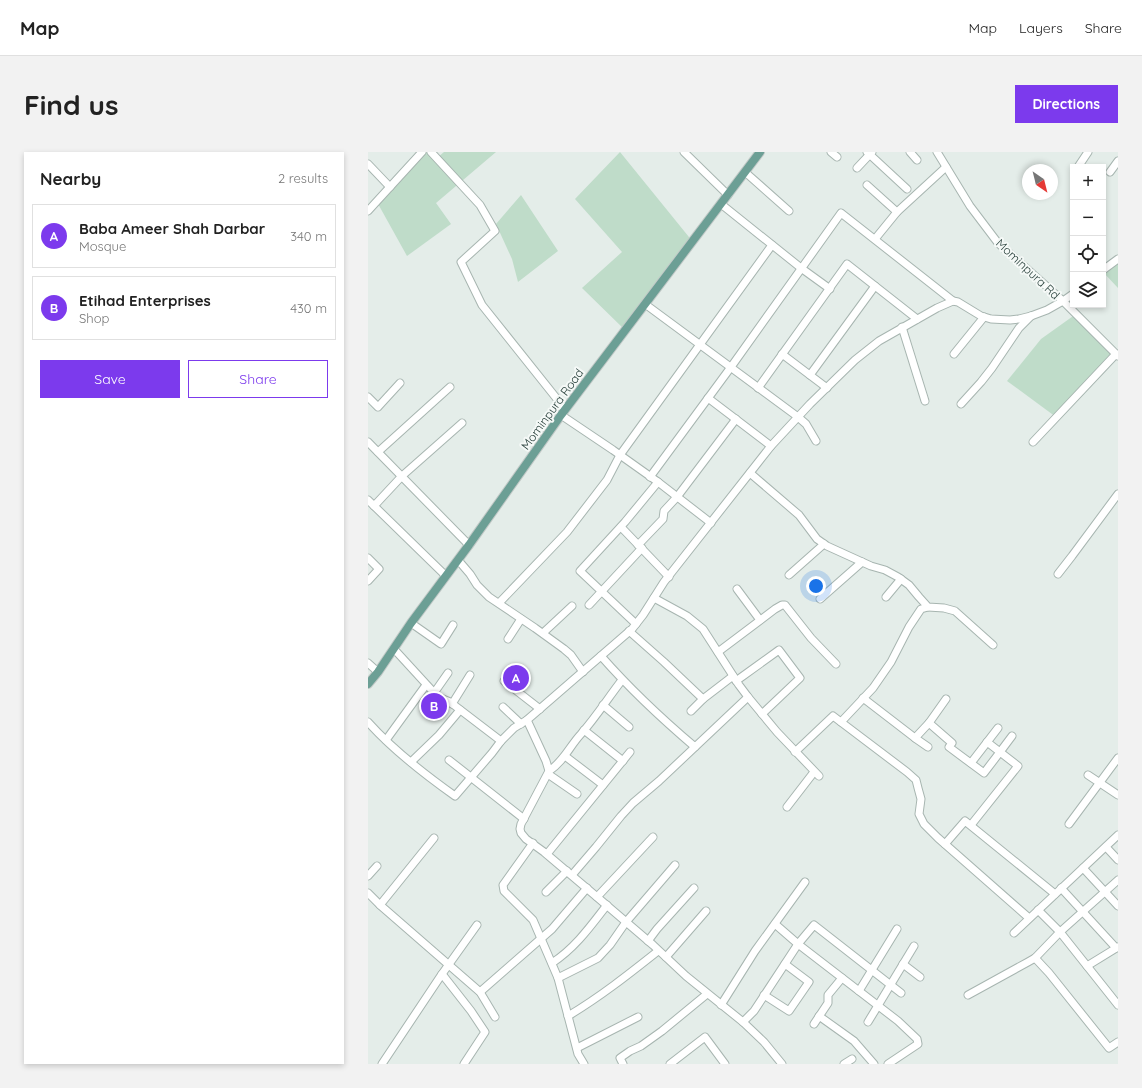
<!DOCTYPE html>
<html lang="en">
<head>
<meta charset="utf-8">
<style>
  :root { --surface:#fff; --page:#f2f2f2; --text:#222; --muted:#767676; --line:#e0e0e0; --accent:#7c3aed }
  body { margin:0; font-family:Quicksand,sans-serif; background:var(--page); color:var(--text) }
  .controls { position:absolute; right:12px; top:12px; display:grid; overflow:hidden; border-radius:0px; box-shadow:0 2px 6px #0003 }
  .controls button { width:36px; height:36px; display:grid; place-items:center; padding:0; border:0; border-bottom:1px solid var(--line); background:var(--surface); color:var(--text); font:20px sans-serif }
  .compass { position:absolute; left:654px; top:12px; width:36px; height:36px; border-radius:50%; background:var(--surface); box-shadow:0 2px 6px #0003; rotate:145deg }
  .you { position:absolute; left:448px; top:434px; width:14px; height:14px; margin:-10px; border:3px solid #fff; border-radius:50%; background:#1a73e8; box-shadow:0 0 0 6px #1a73e833 }
  .badge { display:grid; place-items:center; width:26px; height:26px; border-radius:50%; background:var(--accent); color:#fff; font-size:13px; font-weight:700 }
  .pin { position:absolute; translate:-50% -50%; border:2px solid #fff; box-shadow:0 1px 4px #0006 }
  .list { margin:0; padding:0; list-style:none }
  h2 { display:flex; justify-content:space-between; align-items:center; height:52px; margin:0; padding:0 16px; font-size:17px }
  h2 small { font-size:13px; font-weight:400; color:var(--muted) }
  .list li { display:grid; grid-template-columns:26px 1fr auto; gap:12px; align-items:center; box-sizing:border-box; height:64px; margin:0 8px 8px; padding:0 8px; border:1px solid var(--line); border-radius:0px }
  .list b { display:block; font-size:15px; white-space:nowrap }
  .list p { margin:0; font-size:13px; white-space:nowrap; color:var(--muted) }
  .list em { font-size:13px; font-style:normal; color:var(--muted) }
  .actions { display:flex; gap:8px; padding:12px 16px }
  .actions a { flex:1; padding:9px 0; border:1px solid var(--accent); border-radius:0px; text-align:center; font-size:14px; color:var(--accent) }
  .actions .main { background:var(--accent); color:#fff }
  .icon { flex:none; width:22px; height:22px; fill:none; stroke:currentColor; stroke-width:2; stroke-linecap:round; stroke-linejoin:round }
  .map { position:relative; flex:none; width:750px; height:912px; overflow:hidden; border-radius:0px }
  header { display:flex; align-items:center; gap:24px; box-sizing:border-box; height:56px; padding:0 20px; background:var(--surface); border-bottom:1px solid var(--line) }
  header strong { font-size:19px }
  nav { display:flex; gap:22px; margin-inline-start:auto; font-size:14px }
  .intro { display:flex; align-items:center; justify-content:space-between; box-sizing:border-box; height:96px; padding:0 24px }
  h1 { margin:0; font-size:28px }
  .button { padding:10px 18px; border-radius:0px; background:var(--accent); color:#fff; font-size:14px; font-weight:700 }
  main { display:flex; gap:24px; padding:0 24px }
  aside { flex:1; background:var(--surface); border-radius:0px; box-shadow:0 2px 6px #0003 }
  .map>svg:first-child { display:block }
  .green { fill:#bfdcc9 }
  .lines { fill:none; stroke-linecap:round; stroke-linejoin:round }
  .minor-casing { stroke:#a7b5b0; stroke-width:9 }
  .major-casing { stroke:#c2c9c7; stroke-width:10 }
  .minor { stroke:#fff; stroke-width:7 }
  .major { stroke:#6c9f95; stroke-width:8 }
  .labels { text-anchor:middle; dominant-baseline:central; stroke-width:4; stroke-linejoin:round; paint-order:stroke }
  .street-label { font-size:12px; fill:#253d38; stroke:#f5f9f7 }
</style>
</head>
<body>
<header>
<strong>Map</strong>
<nav><a>Map</a><a>Layers</a><a>Share</a></nav>
</header>
<div class="intro"><h1>Find us</h1><a class="button">Directions</a></div>
<main>
<aside>
<h2>Nearby<small>2 results</small></h2>
<ul class="list">
<li><span class="badge">A</span><div><b>Baba Ameer Shah Darbar</b><p>Mosque</p></div><em>340 m</em></li>
<li><span class="badge">B</span><div><b>Etihad Enterprises</b><p>Shop</p></div><em>430 m</em></li>
</ul>
<div class="actions"><a class="main">Save</a><a>Share</a></div>
</aside>
<div class="map">
<svg width="750" height="912" viewBox="0 0 750 912">
  <rect width="100%" height="100%" fill="#e4ede9"/>
  <g class="green">
    <path d="M54,0h9l6,6 7,-6h52l-60,51 15,21 -44,32 -30,-54z"/>
    <path d="M252,0l73,90 -68,88 -43,-42 40,-36 -47,-53z"/>
    <path d="M153,43l37,56 -40,31 -6,-23 -16,-35z"/>
    <path d="M750,107v29l-15,-16z"/>
    <path d="M708,162l40,40 -60,63 -49,-36 34,-42z"/>
  </g>
  <g class="lines">
    <defs>
      <g id="minor">
        <path d="M63,0l49,53 15,26 -34,31 21,43 83,104"/>
        <path d="M316,0l44,43"/>
        <path d="M463,0l6,5"/>
        <path d="M499,0l40,37"/>
        <path d="M542,0l7,8"/>
        <path d="M569,0l33,54 28,37 65,58 55,55"/>
        <path d="M0,12l22,23"/>
        <path d="M710,15l10,-15"/>
        <path d="M489,16l15,-16"/>
        <path d="M377,20l44,39"/>
        <path d="M742,20l8,-11"/>
        <path d="M499,33l30,27"/>
        <path d="M353,52l80,64 29,21"/>
        <path d="M0,59l54,-59"/>
        <path d="M507,87l22,-27 49,-45"/>
        <path d="M735,118l15,-11"/>
        <path d="M277,152l153,113 8,7 10,17"/>
        <path d="M534,175l23,74"/>
        <path d="M414,202l45,34"/>
        <path d="M586,202l30,-37"/>
        <path d="M442,223l65,-89"/>
        <path d="M390,236l89,-124 70,55"/>
        <path d="M0,245l10,10 22,-24"/>
        <path d="M340,246l63,48"/>
        <path d="M593,252l20,-22 11,-14 27,-40 12,-12"/>
        <path d="M193,263l52,35 45,32 53,41"/>
        <path d="M0,290l101,103"/>
        <path d="M665,290l83,-88"/>
        <path d="M10,300l72,-65"/>
        <path d="M382,321l49,42 18,24 10,7 44,20 14,4 13,7 11,8 10,12 9,10 16,1 11,3 38,34"/>
        <path d="M282,325l81,-110 110,-154 112,88"/>
        <path d="M0,348l78,76"/>
        <path d="M6,354l28,-30 60,-53"/>
        <path d="M253,375l48,50"/>
        <path d="M270,393l25,-26 1,-8 13,-14 59,-78"/>
        <path d="M0,406l11,11 -11,12"/>
        <path d="M90,408l12,14 7,11 12,12 46,31 29,21 7,6 12,17"/>
        <path d="M690,422l14,-18 46,-62"/>
        <path d="M421,423l35,-31"/>
        <path d="M369,437l23,31"/>
        <path d="M518,445l15,-18"/>
        <path d="M286,446l33,18 16,13 36,56 9,12 29,35 42,44"/>
        <path d="M452,447l42,-37"/>
        <path d="M131,451l68,-71 40,-52 13,-25 152,-210"/>
        <path d="M221,453l53,-57"/>
        <path d="M43,471l30,21 12,-19"/>
        <path d="M268,472l-56,-53 45,-49 33,-40"/>
        <path d="M261,479l35,31 39,37 30,-23"/>
        <path d="M175,481l29,-27"/>
        <path d="M140,487l13,-20"/>
        <path d="M26,497l44,48 12,5 51,39"/>
        <path d="M350,500l57,-43 7,-4h3l26,33 25,26"/>
        <path d="M233,504c29,33 61,63 94,91l53,-50"/>
        <path d="M0,511l10,9"/>
        <path d="M136,529l36,28"/>
        <path d="M368,529l43,-31 21,28 -38,36"/>
        <path d="M66,541l14,-20"/>
        <path d="M495,546l52,40 13,9"/>
        <path d="M84,552l18,-29"/>
        <path d="M235,553l26,22"/>
        <path d="M135,555l18,17"/>
        <path d="M323,559l12,-12"/>
        <path d="M0,570c25,28 56,52 87,74l37,-43 9,-12 13,-13 13,-8"/>
        <path d="M473,570l32,-34 18,-26 18,-35 12,-18 7,-2"/>
        <path d="M561,571l23,20 -3,4 35,26 16,-21 18,14 -47,59"/>
        <path d="M216,578l39,31"/>
        <path d="M547,586l14,-15 17,-24"/>
        <path d="M18,588l40,-55"/>
        <path d="M619,590l13,10 12,-16"/>
        <path d="M427,600l38,-36 74,56 9,8 2,8 3,11 -2,15 5,10 14,14 91,80"/>
        <path d="M197,604l38,29"/>
        <path d="M81,608l75,59"/>
        <path d="M43,610l28,-27 21,-25"/>
        <path d="M603,611l27,-35"/>
        <path d="M181,619c15,-10 20,-24 32,-37 15,-17 27,-36 41,-54"/>
        <path d="M180,622l29,20"/>
        <path d="M720,623l30,20"/>
        <path d="M419,655l27,-35"/>
        <path d="M701,672l49,-66"/>
        <path d="M165,691l-30,42 1,6 29,29 25,58 20,76 6,10"/>
        <path d="M577,692l20,-23 90,73"/>
        <path d="M738,695l12,13"/>
        <path d="M179,702l83,-102"/>
        <path d="M715,716l35,38"/>
        <path d="M204,723l24,-28 25,-31 12,-13 26,-22 36,-34"/>
        <path d="M0,724l9,-10"/>
        <path d="M750,728l-58,52 58,73"/>
        <path d="M693,736l55,60"/>
        <path d="M178,740l21,-21"/>
        <path d="M0,741l12,12 100,87 15,25"/>
        <path d="M229,745l56,-60"/>
        <path d="M12,753l54,-67"/>
        <path d="M407,772l23,20 100,77 19,18 1,5 -30,20"/>
        <path d="M646,781l104,-98"/>
        <path d="M280,789l9,-12 37,-41"/>
        <path d="M298,805l40,-46"/>
        <path d="M667,806l14,15 60,75 9,-6"/>
        <path d="M184,811c23,-15 38,-36 55,-58"/>
        <path d="M535,812l17,13"/>
        <path d="M719,814l31,-19"/>
        <path d="M74,822l29,37 14,21 -21,32"/>
        <path d="M190,826l40,-20 12,-13 16,-23 49,-57"/>
        <path d="M491,839l38,-62"/>
        <path d="M112,840l72,-63 35,-41"/>
        <path d="M396,843l25,16 20,-29 -24,-18"/>
        <path d="M600,843l60,-33 7,-4 25,-26 -22,-22"/>
        <path d="M353,853l34,-54 50,-69"/>
        <path d="M200,864c32,-19 61,-42 90,-65"/>
        <path d="M451,864l35,25 20,23"/>
        <path d="M375,870l11,-11 44,-67 16,-19 87,68"/>
        <path d="M500,870l46,-76"/>
        <path d="M446,872l14,-21v-8l14,-17"/>
        <path d="M209,896l61,-31"/>
        <path d="M14,912l60,-90 35,-49"/>
        <path d="M255,912l-3,-6 10,-7 11,-5 21,-15 45,-37"/>
        <path d="M302,912l35,-27 20,27"/>
        <path d="M414,912l-18,-22 -21,-20 -57,-46 -33,-31 -56,-48 -53,-45 -18,-13 -5,-6 -1,-4 1,-5 28,-53 -3,-10 -19,-41 105,-91 11,-14 21,-33 107,-136 39,-42 45,-44 24,-19 58,-33 16,-7 5,1 23,14 10,3 19,1 9,-1 12,-3 16,-6 16,-9 10,-7"/>
        <path d="M476,912l8,-5"/>
      </g>
      <path id="major" d="M0,532l10,-12 33,-49 58,-78 92,-130 199,-263"/>
    </defs>
    <use href="#minor" class="minor-casing"/>
    <use href="#major" class="major-casing"/>
    <use href="#minor" class="minor"/>
    <use href="#major" class="major"/>
  </g>
  <g class="labels">
    <g class="street-label">
      <text transform="translate(660 117) rotate(43)">Mominpura Rd</text>
      <text transform="translate(184 257) rotate(-54)">Mominpura Road</text>
    </g>
  </g>
</svg>
<div class="controls">
<button>+</button>
<button>−</button>
<button><svg class="icon" aria-label="locate" viewBox="0 0 24 24"><circle cx="12" cy="12" r="6"/><path d="M12 2v4M12 18v4M2 12h4M18 12h4"/></svg></button>
<button><svg class="icon" aria-label="layers" viewBox="0 0 24 24"><path d="M12 4l9 5-9 5-9-5zM3 14l9 5 9-5"/></svg></button>
</div>
<svg class="compass" viewBox="-18 -18 36 36"><path d="M0-13l5 13h-10z" fill="#e53935"/><path d="M0 13l5-13h-10z" fill="#767676"/></svg>
<div class="you"></div>
<div class="pin badge" style="left:148px;top:526px">A</div>
<div class="pin badge" style="left:66px;top:554px">B</div>
</div>
</main>
</body>
</html>
